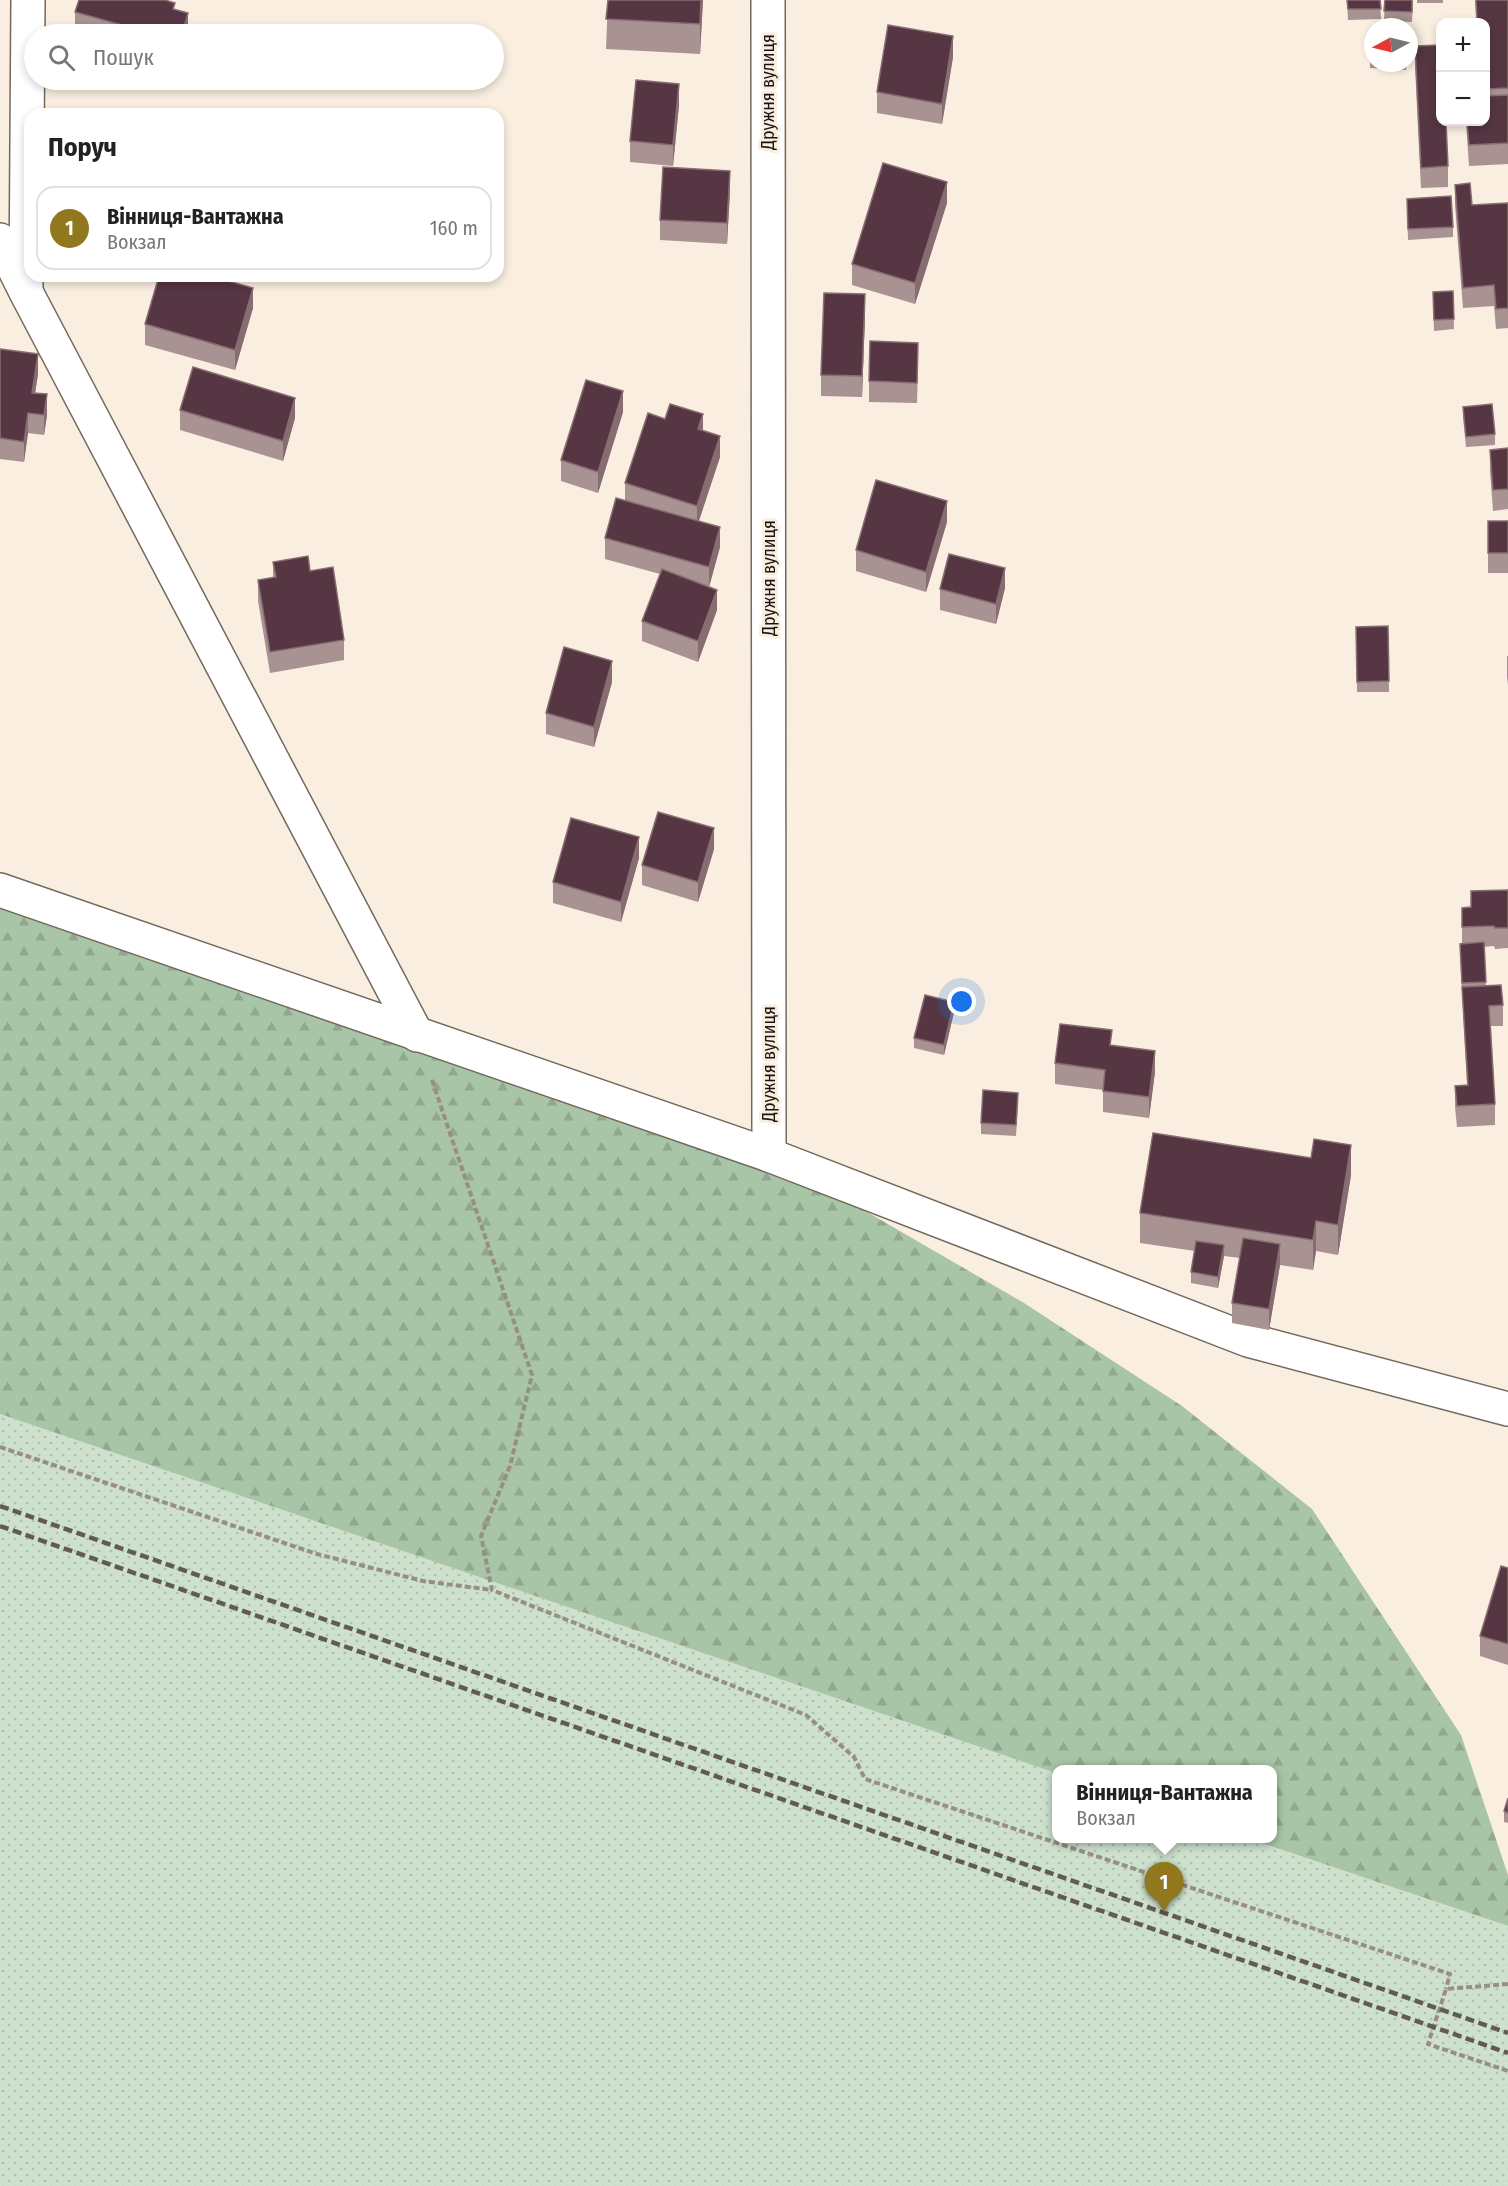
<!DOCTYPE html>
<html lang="uk">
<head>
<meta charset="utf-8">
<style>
  :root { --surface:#fff; --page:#f6f6f6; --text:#222; --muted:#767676; --line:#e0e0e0; --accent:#91771d }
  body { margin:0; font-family:"Fira Sans Condensed",sans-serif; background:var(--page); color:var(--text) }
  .controls { position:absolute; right:18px; top:18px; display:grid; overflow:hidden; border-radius:12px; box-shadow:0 3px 9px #0003 }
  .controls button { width:54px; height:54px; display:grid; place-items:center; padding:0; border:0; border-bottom:2px solid var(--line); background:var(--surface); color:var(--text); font:30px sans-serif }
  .compass { position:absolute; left:1364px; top:18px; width:54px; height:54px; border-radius:50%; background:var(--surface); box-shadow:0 3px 9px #0003; rotate:263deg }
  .you { position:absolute; left:962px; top:1002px; width:21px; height:21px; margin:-15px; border:4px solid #fff; border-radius:50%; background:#1a73e8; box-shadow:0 0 0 9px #1a73e833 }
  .badge { display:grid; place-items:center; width:39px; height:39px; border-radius:50%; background:var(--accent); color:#fff; font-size:20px; font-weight:700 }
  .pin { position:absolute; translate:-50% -50px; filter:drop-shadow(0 2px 3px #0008) }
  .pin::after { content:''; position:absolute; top:32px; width:21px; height:18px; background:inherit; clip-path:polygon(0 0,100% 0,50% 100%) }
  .popup { position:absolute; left:1052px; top:1765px; width:225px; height:78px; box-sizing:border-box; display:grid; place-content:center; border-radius:12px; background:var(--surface); filter:drop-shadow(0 2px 4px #0005); font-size:20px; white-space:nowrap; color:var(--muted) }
  .popup b { font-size:22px; color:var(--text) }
  .popup::after { content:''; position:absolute; left:50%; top:100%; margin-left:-12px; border:12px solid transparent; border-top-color:var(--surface) }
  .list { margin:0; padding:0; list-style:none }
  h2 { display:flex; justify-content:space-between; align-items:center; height:78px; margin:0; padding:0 24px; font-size:26px }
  h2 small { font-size:20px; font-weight:400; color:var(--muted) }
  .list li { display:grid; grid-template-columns:39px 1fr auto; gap:18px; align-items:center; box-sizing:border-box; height:84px; margin:0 12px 12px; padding:0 12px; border:2px solid var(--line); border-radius:18px }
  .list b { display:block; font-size:22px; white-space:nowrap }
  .list p { margin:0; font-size:20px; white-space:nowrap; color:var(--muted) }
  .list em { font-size:20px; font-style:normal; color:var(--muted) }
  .icon { flex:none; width:33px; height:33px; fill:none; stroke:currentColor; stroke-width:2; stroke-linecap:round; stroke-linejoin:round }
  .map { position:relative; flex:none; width:1508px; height:2186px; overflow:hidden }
  .search { position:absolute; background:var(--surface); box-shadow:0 3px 9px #0003; left:24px; top:24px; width:480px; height:66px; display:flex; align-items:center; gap:15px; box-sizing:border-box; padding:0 21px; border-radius:33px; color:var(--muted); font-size:22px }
  .panel { position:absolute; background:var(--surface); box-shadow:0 3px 9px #0003; left:24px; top:108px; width:480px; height:174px; border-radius:18px }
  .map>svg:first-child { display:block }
  .grass { fill:url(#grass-dots) }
  .forest { fill:url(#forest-firs) }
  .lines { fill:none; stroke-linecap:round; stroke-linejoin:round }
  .minor-casing { stroke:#73695d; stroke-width:36 }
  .path { stroke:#978e84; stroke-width:4; stroke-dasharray:6 3; stroke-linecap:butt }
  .minor { stroke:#fff; stroke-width:33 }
  .rail { stroke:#625b53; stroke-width:4.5; stroke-dasharray:9 4.5; stroke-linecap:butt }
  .wall { fill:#a89292 }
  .shaded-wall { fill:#876d72 }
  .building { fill:#563643; stroke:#876d72; stroke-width:1.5 }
  .labels { text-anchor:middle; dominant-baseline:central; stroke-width:6; stroke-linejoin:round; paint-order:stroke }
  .street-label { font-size:18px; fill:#18140f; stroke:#faeee0 }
</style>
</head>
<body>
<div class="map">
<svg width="1508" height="2186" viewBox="0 0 1508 2186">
  <defs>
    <pattern id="grass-dots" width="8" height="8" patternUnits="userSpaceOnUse" patternTransform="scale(1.5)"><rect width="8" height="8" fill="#cde1cd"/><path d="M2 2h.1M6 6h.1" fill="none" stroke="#afc0af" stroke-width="1.8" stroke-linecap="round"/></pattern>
    <pattern id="forest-firs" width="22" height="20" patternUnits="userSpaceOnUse" patternTransform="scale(1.5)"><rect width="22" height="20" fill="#a9c5a8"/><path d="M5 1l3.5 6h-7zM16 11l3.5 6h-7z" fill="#91a88f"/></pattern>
  </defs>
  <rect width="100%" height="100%" fill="#faeee0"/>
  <path class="grass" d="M0,1414l1056,359v65l194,1 258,87v260h-1508z"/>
  <path class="forest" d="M0,890l769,265 255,148 158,103 130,103 149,226 47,140v51l-258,-87 22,-1v-68h-216v3l-1056,-359z"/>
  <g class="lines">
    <defs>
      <g id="minor">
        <path d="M768,0l1,1155"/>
        <path d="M0,240l26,52 391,743"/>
        <path d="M26,286l2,-286"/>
        <path d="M0,890l769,265 479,185 260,69"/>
      </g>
    </defs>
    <use href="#minor" class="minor-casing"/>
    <g class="path">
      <path d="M432,1080l100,295 -22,91 -29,70 11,54 314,125 48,42 11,22 585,195 -4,15"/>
      <path d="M0,1447l317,107 106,27 69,9"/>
      <path d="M1508,1984l-62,5 -18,55 80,27"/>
    </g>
    <use href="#minor" class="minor"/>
    <g class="rail">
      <path d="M0,1506l1508,527"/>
      <path d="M0,1526l1508,527"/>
    </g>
  </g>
  <g class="wall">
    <path d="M608,0h95l-3,54 -94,-5z"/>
    <path d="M1347,0h33l1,19 -33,1z"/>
    <path d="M1385,0h28l-1,22 -28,-1z"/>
    <rect x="1417" y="0" width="26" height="3"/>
    <path d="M1475,0h33v164l-39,2 -3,-44h19v-100l-9,-3z"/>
    <path d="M175,9l13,25h-105l-8,-2v-20z"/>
    <path d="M1371,32h2v31h34l-1,7 -36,-2z"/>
    <path d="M1415,46l33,120v21l-27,1 -6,-121z"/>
    <path d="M953,57l-11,67 -65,-11v-21z"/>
    <path d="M679,105l-6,61 -43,-4v-21z"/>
    <path d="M1455,185l17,20 36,-2v125l-12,1 -2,-23 -31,2 -8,-103z"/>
    <path d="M730,191l-3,53 -67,-4v-20z"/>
    <path d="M1407,199l46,28v10l-45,3z"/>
    <path d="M947,203l-32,101 -63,-19v-21z"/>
    <path d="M1453,291l1,38 -20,2 -1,-39z"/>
    <path d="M253,308l-18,62 -90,-25v-21z"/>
    <path d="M865,315l-3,82 -41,-1v-21z"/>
    <path d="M0,349l38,25 -3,19 12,22 -3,20 -16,-2 -4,29 -24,-3z"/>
    <path d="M918,364l-1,39 -48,-1v-21z"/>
    <path d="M1463,407l32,27v11l-29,2 -3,-30z"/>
    <path d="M180,410l115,8 -12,43 -103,-31z"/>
    <path d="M623,412l-25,81 -37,-12v-21z"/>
    <path d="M703,431l17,26 -21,64 21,26 -11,40 8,23 -19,52 -56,-21v-20l18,-47 -55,-15v-21l20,-37v-18z"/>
    <path d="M1508,448v61l-15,2 -3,-41v-20z"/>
    <rect x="1488" y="521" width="20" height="52"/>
    <path d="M947,522l-21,70 -70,-21v-21z"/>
    <path d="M273,562l37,9 34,69v20l-74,13 -12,-72v-21l15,-3z"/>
    <path d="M1005,588l-9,36 -56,-14v-21z"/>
    <path d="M1388,626l1,66h-32l-1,-65z"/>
    <path d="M1507,656h1v29l-1,-8z"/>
    <path d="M612,682l-18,65 -48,-13v-21z"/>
    <path d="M714,849l-16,53 -56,-17v-20z"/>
    <path d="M639,858l-18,64 -68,-19v-21z"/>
    <path d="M1508,890v58l-13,1 -1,-3 -10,1 2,39 17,19v21h-12l4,78v21l-38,2 -2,-20v-21l12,-1 -7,-131v-10l2,-1v-35l9,-1v-16z"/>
    <path d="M954,1012l-10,43 -30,-7v-10z"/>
    <path d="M1112,1045l43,27 -6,46 -46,-6v-22l-48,-6v-21z"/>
    <path d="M1018,1103l-2,33 -35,-2v-11z"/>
    <path d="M1351,1175l-13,80 -22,-4 -3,19 -33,-5 -11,65 -37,-7v-20l8,-45 -16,-2 -6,32 -27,-5v-11l4,-21 -55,-8v-30z"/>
    <path d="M1508,1568v97l-28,-9v-20z"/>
    <path d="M1508,1798v25l-4,-1v-11z"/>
  </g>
  <g class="shaded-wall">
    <path d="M701,0h2l-3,54v-30z"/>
    <path d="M188,13v21h-6z"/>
    <path d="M953,36v21l-11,67v-20z"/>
    <path d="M679,84v21l-6,61v-21z"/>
    <path d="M730,171v20l-3,53v-21z"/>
    <path d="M947,182v21l-32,101v-21z"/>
    <path d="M253,288v20l-18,62v-20z"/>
    <path d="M865,294v21l-3,82v-21z"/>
    <path d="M38,354v20l-6,39v-20z"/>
    <path d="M623,391v21l-25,81v-21z"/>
    <path d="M47,394v21l-3,20v-20z"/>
    <path d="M295,398v20l-12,43v-20z"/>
    <path d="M28,413v20l-4,29v-20z"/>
    <path d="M703,414v21l-5,-6z"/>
    <path d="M720,436v21l-23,69v-20z"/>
    <path d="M947,501v21l-21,70v-20z"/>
    <path d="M720,527v20l-11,40v-20z"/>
    <path d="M1005,568v20l-9,36v-20z"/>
    <path d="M717,590v20l-19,52v-21z"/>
    <path d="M612,661v21l-18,65v-20z"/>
    <path d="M714,828v21l-16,53v-20z"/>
    <path d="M639,837v21l-18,64v-20z"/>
    <path d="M954,1002v10l-10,43v-10z"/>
    <path d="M1155,1051v21l-6,46v-21z"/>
    <path d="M1351,1145v30l-13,80v-30z"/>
    <path d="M1316,1221v30l-3,19v-30z"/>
    <path d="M1280,1244v21l-11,65v-21z"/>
    <path d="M1224,1245v11l-6,32v-11z"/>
  </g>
  <g class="building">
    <path d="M79,0h86l10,3 -2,6 15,4 -6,21h-28l-79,-22z"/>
    <path d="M608,0h93l-1,24 -94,-5z"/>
    <path d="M1347,0h33l1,9h-33z"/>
    <path d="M1385,0h27v12l-28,-1z"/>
    <path d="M1476,0h32v88l-23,1v-67h-30v-1l22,-2z"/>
    <path d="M888,25l65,11 -11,68 -65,-12z"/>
    <path d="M1371,32h2v26h-3z"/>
    <path d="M1440,45v77h6l2,44 -27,2 -6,-122z"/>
    <path d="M636,80l43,4 -6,61 -43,-4z"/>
    <path d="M1508,95v48l-39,2 -2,-23h18v-26z"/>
    <path d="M883,163l64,19 -32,101 -63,-19z"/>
    <path d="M663,167l67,4 -3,52 -67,-3z"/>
    <path d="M1470,183l2,22 36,-2v105l-12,1 -2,-24 -31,3 -8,-103z"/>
    <path d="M1451,196l2,31 -45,2 -1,-30z"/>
    <path d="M159,276h52l42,12 -18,62 -90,-26z"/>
    <path d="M1453,291l1,28 -20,1 -1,-28z"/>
    <path d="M824,293l41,1 -3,82 -41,-1z"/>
    <path d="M870,341l48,2 -1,40 -48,-2z"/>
    <path d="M0,349l38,5 -6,39 15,1 -3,21 -16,-2 -4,29 -24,-4z"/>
    <path d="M193,367l102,31 -12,43 -103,-31z"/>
    <path d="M586,380l37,11 -25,81 -37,-12z"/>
    <path d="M670,404l33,10 -5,15 22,7 -23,70 -72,-23 23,-70 17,6z"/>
    <path d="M1492,404l3,30 -29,3 -3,-30z"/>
    <path d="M1508,448v41l-15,1 -3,-40z"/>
    <path d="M876,480l71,21 -21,71 -70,-22z"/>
    <path d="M616,498l104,29 -11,40 -104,-29z"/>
    <rect x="1488" y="521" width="20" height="32"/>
    <path d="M949,554l56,14 -9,36 -56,-15z"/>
    <path d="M308,556l2,15 23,-4 11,73 -74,12 -12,-72 18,-3 -3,-15z"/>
    <path d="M662,569l55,21 -19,51 -56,-20z"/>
    <path d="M1388,626l1,55 -32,1 -1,-55z"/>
    <path d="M564,647l48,14 -18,66 -48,-14z"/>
    <path d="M658,812l56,16 -16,54 -56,-17z"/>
    <path d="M571,818l68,19 -18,65 -68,-20z"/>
    <path d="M1508,890v38h-13l-1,-2 -32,1v-19l9,-1v-16z"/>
    <path d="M1484,942l2,40 -24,1 -2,-39z"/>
    <path d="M1501,985l2,20 -14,1 6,98 -38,2 -2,-20 13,-1 -6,-98z"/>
    <path d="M925,995l29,7 -10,43 -30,-7z"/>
    <path d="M1060,1024l52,6 -2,15 45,6 -6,46 -46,-6 2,-21 -50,-7z"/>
    <path d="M983,1090l35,3 -2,32 -35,-2z"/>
    <path d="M1153,1133l158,25 3,-19 37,6 -13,80 -22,-4 -3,19 -173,-27z"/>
    <path d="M1243,1238l37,6 -11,65 -37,-6z"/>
    <path d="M1196,1241l28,4 -6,32 -27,-5z"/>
    <path d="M1501,1566l7,2v76l-28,-8z"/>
    <path d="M1508,1798v15l-4,-2z"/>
  </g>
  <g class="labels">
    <g class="street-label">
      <text transform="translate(768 92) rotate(-90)">Дружня вулиця</text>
      <text transform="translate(769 578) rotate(-90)">Дружня вулиця</text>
      <text transform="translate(769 1064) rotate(-90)">Дружня вулиця</text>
    </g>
  </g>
</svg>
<div class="controls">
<button>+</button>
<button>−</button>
</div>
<svg class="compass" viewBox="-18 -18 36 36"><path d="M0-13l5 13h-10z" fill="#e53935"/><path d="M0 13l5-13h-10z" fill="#767676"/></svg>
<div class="you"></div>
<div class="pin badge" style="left:1164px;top:1912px">1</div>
<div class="popup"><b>Вінниця-Вантажна</b>Вокзал</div>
<div class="search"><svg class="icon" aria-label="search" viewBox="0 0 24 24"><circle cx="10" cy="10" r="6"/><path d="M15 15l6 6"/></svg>Пошук</div>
<section class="panel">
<h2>Поруч<small></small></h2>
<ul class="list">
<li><span class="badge">1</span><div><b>Вінниця-Вантажна</b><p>Вокзал</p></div><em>160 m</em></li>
</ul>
</section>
</div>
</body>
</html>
